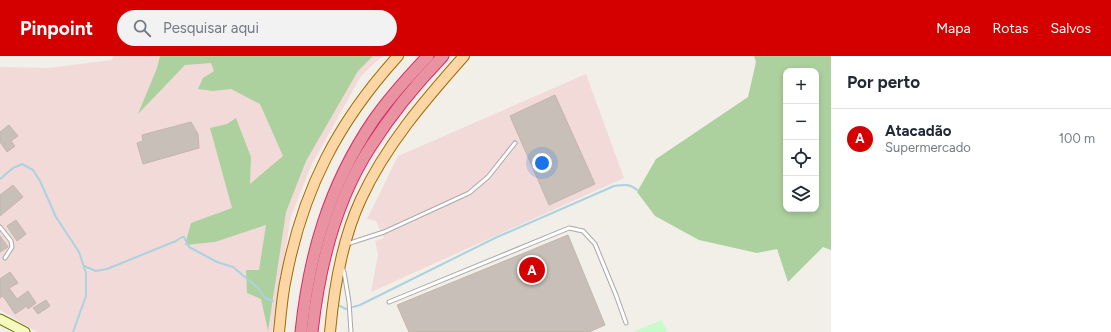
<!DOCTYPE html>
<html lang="pt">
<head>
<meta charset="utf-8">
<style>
  :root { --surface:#fff; --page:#f2f2f3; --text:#1f2937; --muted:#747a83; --line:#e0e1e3; --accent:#d40000 }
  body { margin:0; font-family:Figtree,sans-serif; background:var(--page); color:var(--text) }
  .controls { position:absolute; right:12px; top:12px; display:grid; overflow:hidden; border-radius:8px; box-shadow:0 2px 6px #0003 }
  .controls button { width:36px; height:36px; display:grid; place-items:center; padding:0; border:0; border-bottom:1px solid var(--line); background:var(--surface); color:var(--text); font:20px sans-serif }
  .you { position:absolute; left:542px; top:107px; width:14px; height:14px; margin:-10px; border:3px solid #fff; border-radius:50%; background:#1a73e8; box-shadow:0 0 0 6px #1a73e833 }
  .badge { display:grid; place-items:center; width:26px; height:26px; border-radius:50%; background:var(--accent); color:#fff; font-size:13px; font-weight:700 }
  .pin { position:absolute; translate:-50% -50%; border:2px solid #fff; box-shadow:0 1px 4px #0006 }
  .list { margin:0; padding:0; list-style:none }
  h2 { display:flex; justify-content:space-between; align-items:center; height:52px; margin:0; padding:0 16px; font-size:17px }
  h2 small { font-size:13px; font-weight:400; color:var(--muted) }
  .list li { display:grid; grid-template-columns:26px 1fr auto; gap:12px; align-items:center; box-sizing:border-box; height:60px; padding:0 16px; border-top:1px solid var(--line) }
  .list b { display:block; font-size:15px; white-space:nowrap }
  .list p { margin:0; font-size:13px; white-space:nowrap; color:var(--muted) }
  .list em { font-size:13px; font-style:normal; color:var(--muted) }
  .icon { flex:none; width:22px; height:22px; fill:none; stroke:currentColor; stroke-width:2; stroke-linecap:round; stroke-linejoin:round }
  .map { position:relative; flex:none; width:831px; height:276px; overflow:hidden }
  header { display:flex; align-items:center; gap:24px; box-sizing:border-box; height:56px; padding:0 20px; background:var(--accent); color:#fff }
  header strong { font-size:19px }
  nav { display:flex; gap:22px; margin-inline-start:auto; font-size:14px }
  .search { width:280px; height:36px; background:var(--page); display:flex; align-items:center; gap:10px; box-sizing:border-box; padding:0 14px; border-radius:22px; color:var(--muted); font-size:15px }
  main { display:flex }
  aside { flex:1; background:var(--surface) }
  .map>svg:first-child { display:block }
  .commercial { fill:#f2dad9 }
  .forest { fill:#add19e; fill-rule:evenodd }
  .park { fill:#c8facc }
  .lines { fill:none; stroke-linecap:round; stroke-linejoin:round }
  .stream { stroke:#aad3df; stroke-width:2 }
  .building { fill:#c7bfb8; stroke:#c4b6ab }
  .service-casing { stroke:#a9a9a9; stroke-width:5 }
  .secondary-casing { stroke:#707d05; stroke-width:11 }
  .primary-casing { stroke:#a06b00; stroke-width:12 }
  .motorway-casing { stroke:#dc2a67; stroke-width:13 }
  .service { stroke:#fff; stroke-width:3 }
  .secondary { stroke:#f7fabf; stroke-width:9 }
  .primary { stroke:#fcd6a4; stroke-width:10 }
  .motorway { stroke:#e892a2; stroke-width:11 }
</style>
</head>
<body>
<header>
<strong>Pinpoint</strong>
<div class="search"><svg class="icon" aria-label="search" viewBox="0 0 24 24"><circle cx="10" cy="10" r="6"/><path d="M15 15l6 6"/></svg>Pesquisar aqui</div>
<nav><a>Mapa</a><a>Rotas</a><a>Salvos</a></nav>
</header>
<main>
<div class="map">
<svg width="831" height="276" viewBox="0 0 831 276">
  <rect width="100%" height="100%" fill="#f2efe9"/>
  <g class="commercial">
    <path d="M114,0h268l-21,20 -49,88 -21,52 -19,116h-235l-37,-22v-243l49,1 62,-8z"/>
    <path d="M586,18l38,104 -253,114 7,-38 -3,-13 9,-3 -8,-17 -9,-2 31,-63z"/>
  </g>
  <g class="forest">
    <path d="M160,0h213l-15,15 -52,90 -20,51 -18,119 -7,-32 -14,-6 -1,-23h13l7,-45 -51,17 -30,3 6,-22 41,-15 -22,-80 17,-4 9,-6 15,39 -1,27 33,-28 -23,-52 -29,-15 -18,2 -15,-2 5,-11 11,-7 -3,-8 -26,2 -47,49 19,-46z"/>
    <path d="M754,0h77v194l-8,-3 -35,35 -11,-33 -20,4 -58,-13 -44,-24 -18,-24 19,-33 92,-62 8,-35zM786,15h30v138h-30z"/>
  </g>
  <path class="park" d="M661,264l7,12h-35z"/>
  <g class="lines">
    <g class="stream">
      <path d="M0,123l13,-11 9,-4 11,6 7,11 16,36 23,35 7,21v23l-13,36"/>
      <path d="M84,210l12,5 11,-2 69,-28 6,-4h2l5,10 28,15 16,5 25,21 8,11 7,2"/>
      <path d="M340,250l6,3"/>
      <path d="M353,251l7,-2 135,-67 119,-52c9,-1 16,-3 23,4"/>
    </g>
  </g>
  <g class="building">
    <path d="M555,39l40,89 -46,21 -39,-89z"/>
    <path d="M191,66l7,12 1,14 -56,16 -6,-21 6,-2 -1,-6z"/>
    <path d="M9,69l9,11 -7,5 4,5 -8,6 -7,-10v-10z"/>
    <path d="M13,129l10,12 -23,19v-21z"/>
    <path d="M16,164l10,14 -9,7 -10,-15z"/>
    <path d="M568,179l37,90 -16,7h-180l-12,-27z"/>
    <path d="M0,180l8,11 -8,5z"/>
    <path d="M10,216l8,11 -9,5 8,11 11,-8 8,12 -8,6 -1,-3 -12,8 -12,-18 -3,2v-19z"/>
    <path d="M46,244l4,6 -12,8 -5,-6z"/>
  </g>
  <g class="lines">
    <defs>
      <g id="service">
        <path d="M0,171l11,14 1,6 -7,11"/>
        <path d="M347,188l37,-12 85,-39 19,-16 27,-34"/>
        <path d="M343,213l1,3 5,30 2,30"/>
        <path d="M389,246l180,-74 14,3 12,13 21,51 10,28"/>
      </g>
      <path id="secondary" d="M0,263l25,13"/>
      <g id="primary">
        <path d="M279,276c2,-18 3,-36 7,-54 17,-89 52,-156 112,-222"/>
        <path d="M330,276c4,-45 12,-92 31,-133 25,-54 64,-99 103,-143"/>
      </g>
      <g id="motorway">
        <path d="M301,276c8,-77 28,-146 72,-211 16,-23 35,-44 55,-65"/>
        <path d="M312,276c7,-64 23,-131 59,-186 21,-33 45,-62 72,-90"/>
      </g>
    </defs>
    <use href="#service" class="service-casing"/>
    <use href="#secondary" class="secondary-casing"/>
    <use href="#primary" class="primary-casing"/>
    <use href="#motorway" class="motorway-casing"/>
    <use href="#service" class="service"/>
    <use href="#secondary" class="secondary"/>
    <use href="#primary" class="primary"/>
    <use href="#motorway" class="motorway"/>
  </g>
</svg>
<div class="controls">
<button>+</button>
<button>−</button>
<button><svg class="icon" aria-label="locate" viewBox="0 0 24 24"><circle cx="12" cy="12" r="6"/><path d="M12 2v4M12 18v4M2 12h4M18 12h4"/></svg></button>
<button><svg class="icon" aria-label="layers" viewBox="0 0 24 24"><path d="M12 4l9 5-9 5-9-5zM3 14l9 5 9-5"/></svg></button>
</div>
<div class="you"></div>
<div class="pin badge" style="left:532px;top:214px">A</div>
</div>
<aside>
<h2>Por perto<small></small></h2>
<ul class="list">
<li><span class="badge">A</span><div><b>Atacadão</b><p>Supermercado</p></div><em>100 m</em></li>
</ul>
</aside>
</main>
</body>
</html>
